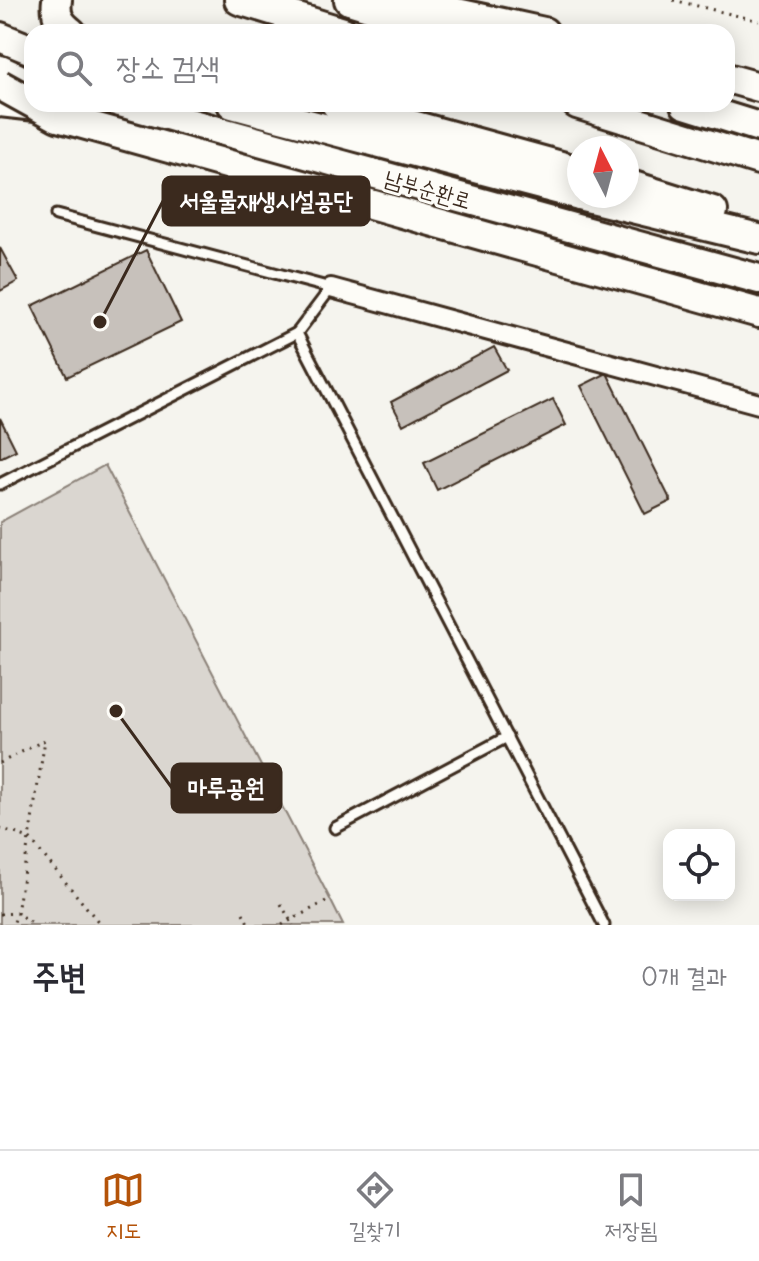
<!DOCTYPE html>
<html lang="ko">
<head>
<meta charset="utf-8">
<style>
  :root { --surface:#fff; --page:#f2f2f3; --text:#2b2b33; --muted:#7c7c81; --line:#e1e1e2; --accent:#b45309 }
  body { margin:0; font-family:Delius,"Poor Story",sans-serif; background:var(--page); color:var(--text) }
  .controls { position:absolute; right:24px; bottom:24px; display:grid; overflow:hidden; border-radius:16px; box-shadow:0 4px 20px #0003 }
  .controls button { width:72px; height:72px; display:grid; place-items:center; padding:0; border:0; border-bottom:2px solid var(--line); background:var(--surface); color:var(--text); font:40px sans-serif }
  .compass { position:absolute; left:567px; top:136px; width:72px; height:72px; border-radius:50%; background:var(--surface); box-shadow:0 4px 20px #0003; rotate:354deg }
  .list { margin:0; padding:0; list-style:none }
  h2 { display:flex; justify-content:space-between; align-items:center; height:104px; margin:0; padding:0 32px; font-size:34px }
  h2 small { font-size:26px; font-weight:400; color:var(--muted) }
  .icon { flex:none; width:44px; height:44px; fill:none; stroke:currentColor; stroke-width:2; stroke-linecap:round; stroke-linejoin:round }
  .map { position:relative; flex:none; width:759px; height:925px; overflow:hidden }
  .search { position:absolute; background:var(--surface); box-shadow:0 4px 20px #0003; left:24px; right:24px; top:24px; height:88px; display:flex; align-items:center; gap:20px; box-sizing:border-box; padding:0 28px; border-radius:24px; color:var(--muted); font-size:30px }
  .sheet { height:224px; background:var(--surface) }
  nav { display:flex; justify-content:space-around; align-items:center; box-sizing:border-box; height:112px; border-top:2px solid var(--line); background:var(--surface); font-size:22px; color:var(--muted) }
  nav a { display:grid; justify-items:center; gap:4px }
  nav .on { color:var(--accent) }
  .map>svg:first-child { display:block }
  .green { fill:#dad6d0; stroke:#8a8077; stroke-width:2 }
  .building { fill:#c7c1bb; stroke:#3b2a1e; stroke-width:2 }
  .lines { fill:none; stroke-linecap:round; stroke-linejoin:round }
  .service-casing { stroke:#3b2a1e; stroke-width:15 }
  .minor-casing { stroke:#3b2a1e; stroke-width:24 }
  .primary-casing { stroke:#3b2a1e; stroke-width:34 }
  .trunk-casing { stroke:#3b2a1e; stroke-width:34 }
  .path { stroke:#3b2a1e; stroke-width:3; stroke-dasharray:2 6; stroke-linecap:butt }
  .service { stroke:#fdfcf7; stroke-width:9 }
  .minor { stroke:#fdfcf7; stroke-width:18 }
  .primary { stroke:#fdfcf7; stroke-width:28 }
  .trunk { stroke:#fdfcf7; stroke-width:28 }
  .trunk-bridge-casing { stroke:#3b2a1e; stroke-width:34; stroke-linecap:butt }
  .trunk-bridge { stroke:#fdfcf7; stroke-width:28 }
  .labels { text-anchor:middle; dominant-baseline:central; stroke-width:6; stroke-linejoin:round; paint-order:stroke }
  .street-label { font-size:22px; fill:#3b2a1e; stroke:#fdfcf7 }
  .leader { fill:none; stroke:#3b2a1e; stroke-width:3 }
  .callout-dot { fill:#3b2a1e; stroke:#fdfcf7; stroke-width:3 }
  .callout { fill:#3b2a1e; stroke:#3b2a1e; stroke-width:3 }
  .callout-label { font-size:24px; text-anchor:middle; font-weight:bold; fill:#fff }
</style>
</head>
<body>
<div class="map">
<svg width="759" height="925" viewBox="0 0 759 925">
  <rect width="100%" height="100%" fill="#f5f4ee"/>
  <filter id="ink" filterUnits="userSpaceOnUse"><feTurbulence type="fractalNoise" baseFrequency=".0125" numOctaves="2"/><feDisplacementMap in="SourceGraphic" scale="16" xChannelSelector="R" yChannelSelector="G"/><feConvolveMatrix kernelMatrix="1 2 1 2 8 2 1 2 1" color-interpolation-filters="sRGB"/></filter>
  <g filter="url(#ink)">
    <path class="green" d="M105,465l225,434 13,26h-343v-403z"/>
    <g class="building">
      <path d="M0,248l18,33 -18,10z"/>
      <path d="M146,250l35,72 -114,55 -35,-71z"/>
      <path d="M494,347l13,23 -104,55 -12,-23z"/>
      <path d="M607,373l64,128 -26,13 -64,-128z"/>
      <path d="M553,399l13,26 -129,65 -13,-27z"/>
      <path d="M0,418l16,32 -16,8z"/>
    </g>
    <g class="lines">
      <defs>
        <g id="service">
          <path d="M56,215l275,73 -34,45"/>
          <path d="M0,484l297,-151 307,592"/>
          <path d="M335,828l172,-91"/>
        </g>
        <path id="minor" d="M331,288l428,116"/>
        <g id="primary">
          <path d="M57,0c-2,15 2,23 14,32"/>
          <path d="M0,37l32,13"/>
          <path d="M0,70l32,15"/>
          <path d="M0,102l189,21 570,156"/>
          <path d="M232,104l347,91"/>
          <path d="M336,104l243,67"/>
          <path d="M627,184l86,27"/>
          <path d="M582,196l177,43"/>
        </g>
        <g id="trunk">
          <path d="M239,0l104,32"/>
          <path d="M349,0l103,32"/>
          <path d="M397,0l147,32"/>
          <path d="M727,78l32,9"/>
          <path d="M577,104l182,56"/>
          <path d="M685,104l74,23"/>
          <path d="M363,202l396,111"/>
        </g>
      </defs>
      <use href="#service" class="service-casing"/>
      <use href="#minor" class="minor-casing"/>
      <use href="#primary" class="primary-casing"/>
      <use href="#trunk" class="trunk-casing"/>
      <g class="path">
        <path d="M673,0l86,21"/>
        <path d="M565,28l16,4"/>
        <path d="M0,763l45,-23 -28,173 17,12"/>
        <path d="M0,828l29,10 72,87"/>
        <path d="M281,904l12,21"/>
        <path d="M243,913l6,12"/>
        <path d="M0,914l17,-1 -4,12"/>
        <path d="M282,925l48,-26"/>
      </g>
      <use href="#service" class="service"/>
      <use href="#minor" class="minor"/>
      <use href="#primary" class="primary"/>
      <use href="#trunk" class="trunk"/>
      <defs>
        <path id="trunk-bridge" d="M0,85l58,32 305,85"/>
      </defs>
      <use href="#trunk-bridge" class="trunk-bridge-casing"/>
      <use href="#trunk-bridge" class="trunk-bridge"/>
    </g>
  </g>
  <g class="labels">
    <g class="street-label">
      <text transform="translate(428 189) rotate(16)">남부순환로</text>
    </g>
  </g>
  <path class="leader" d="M100 322L163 201M116 711L172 788"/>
  <g class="callout-dot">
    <circle cx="100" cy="322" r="8"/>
    <circle cx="116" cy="711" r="8"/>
  </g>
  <g class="callout">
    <rect x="163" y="177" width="206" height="48" rx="8"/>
    <rect x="172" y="764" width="109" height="48" rx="8"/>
  </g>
  <g class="callout-label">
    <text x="266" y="209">서울물재생시설공단</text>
    <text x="226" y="796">마루공원</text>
  </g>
</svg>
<div class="controls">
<button><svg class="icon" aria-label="locate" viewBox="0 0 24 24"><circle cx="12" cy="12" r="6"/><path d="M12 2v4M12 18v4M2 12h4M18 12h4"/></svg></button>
</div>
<svg class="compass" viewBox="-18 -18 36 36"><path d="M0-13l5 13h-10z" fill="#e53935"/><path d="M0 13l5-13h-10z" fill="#7c7c81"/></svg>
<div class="search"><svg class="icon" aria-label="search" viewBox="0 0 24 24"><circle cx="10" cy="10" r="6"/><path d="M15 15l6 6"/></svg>장소 검색</div>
</div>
<section class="sheet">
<h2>주변<small>0개 결과</small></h2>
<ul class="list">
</ul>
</section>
<nav>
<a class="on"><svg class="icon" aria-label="map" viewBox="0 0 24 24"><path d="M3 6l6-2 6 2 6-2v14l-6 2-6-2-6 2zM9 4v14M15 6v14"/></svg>지도</a>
<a><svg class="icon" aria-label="directions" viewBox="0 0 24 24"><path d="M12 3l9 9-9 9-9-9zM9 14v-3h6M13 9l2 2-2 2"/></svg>길찾기</a>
<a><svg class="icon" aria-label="saved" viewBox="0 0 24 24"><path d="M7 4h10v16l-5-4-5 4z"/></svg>저장됨</a>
</nav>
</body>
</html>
